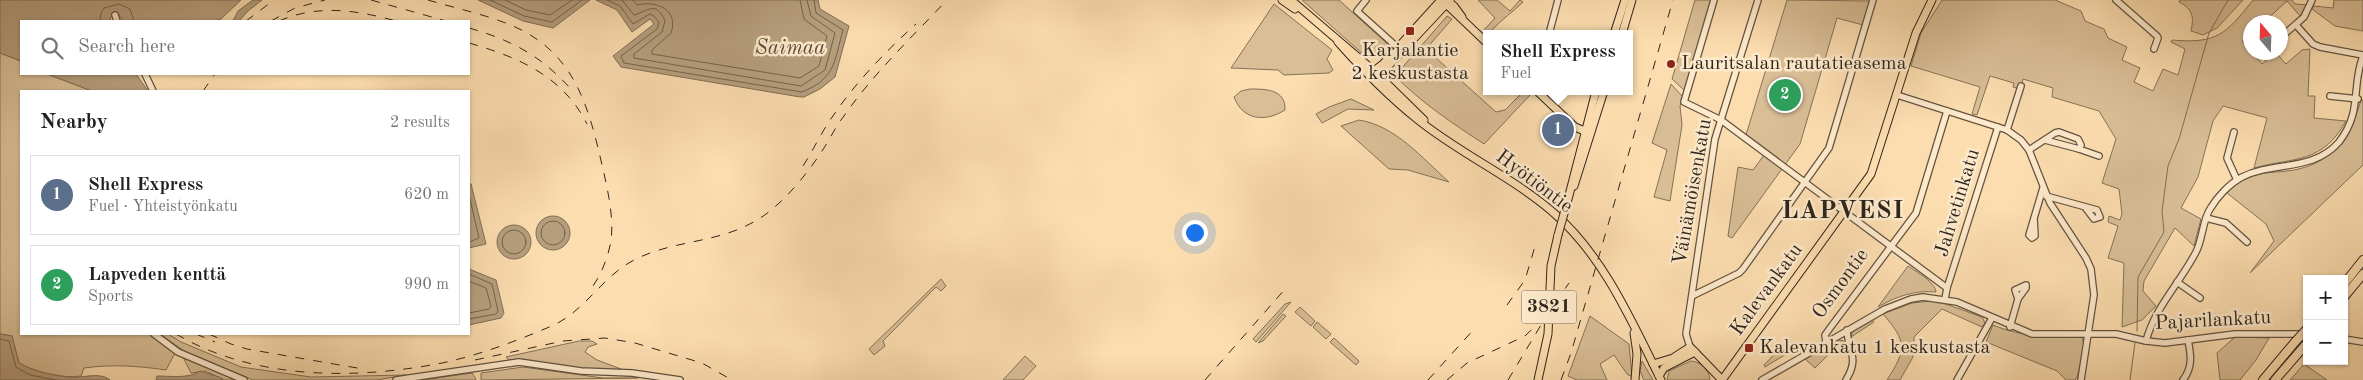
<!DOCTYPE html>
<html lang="en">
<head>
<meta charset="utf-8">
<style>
  :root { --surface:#fff; --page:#f2f2f2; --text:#202124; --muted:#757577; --line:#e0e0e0; --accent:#7c3aed }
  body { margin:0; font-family:"Old Standard TT",serif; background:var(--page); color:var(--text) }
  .controls { position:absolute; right:15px; bottom:15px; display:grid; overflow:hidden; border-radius:0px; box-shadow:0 1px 4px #0004 }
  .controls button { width:45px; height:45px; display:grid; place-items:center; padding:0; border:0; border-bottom:1px solid var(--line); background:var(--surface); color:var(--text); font:25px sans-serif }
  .compass { position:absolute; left:2243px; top:15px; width:45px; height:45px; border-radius:50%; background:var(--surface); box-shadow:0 1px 4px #0004; rotate:341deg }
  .you { position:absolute; left:1194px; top:232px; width:18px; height:18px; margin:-12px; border:4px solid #fff; border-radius:50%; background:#1a73e8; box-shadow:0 0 0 8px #1a73e833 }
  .badge { display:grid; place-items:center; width:32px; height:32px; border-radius:50%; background:var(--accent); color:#fff; font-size:16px; font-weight:700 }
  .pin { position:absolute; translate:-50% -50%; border:2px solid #fff; box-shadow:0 1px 5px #0006 }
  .popup { position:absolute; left:1483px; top:30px; width:150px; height:65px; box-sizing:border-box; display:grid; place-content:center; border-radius:0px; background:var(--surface); filter:drop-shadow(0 1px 4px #0005); font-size:16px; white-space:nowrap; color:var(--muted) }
  .popup b { font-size:19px; color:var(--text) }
  .popup::after { content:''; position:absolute; left:50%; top:100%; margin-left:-10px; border:10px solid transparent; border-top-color:var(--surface) }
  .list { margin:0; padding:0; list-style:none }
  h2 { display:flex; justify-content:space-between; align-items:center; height:65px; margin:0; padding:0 20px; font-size:21px }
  h2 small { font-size:16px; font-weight:400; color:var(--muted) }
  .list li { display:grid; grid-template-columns:32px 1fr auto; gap:15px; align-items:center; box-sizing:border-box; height:80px; margin:0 10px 10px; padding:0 10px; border:1px solid var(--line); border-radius:0px }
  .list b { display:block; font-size:19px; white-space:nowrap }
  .list p { margin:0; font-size:16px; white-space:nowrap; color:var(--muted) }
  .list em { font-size:16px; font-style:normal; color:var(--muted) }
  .icon { flex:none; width:28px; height:28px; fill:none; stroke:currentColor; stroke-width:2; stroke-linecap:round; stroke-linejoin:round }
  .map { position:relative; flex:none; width:2363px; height:380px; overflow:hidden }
  .search { position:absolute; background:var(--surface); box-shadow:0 1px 4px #0004; left:20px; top:20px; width:450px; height:55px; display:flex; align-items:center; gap:12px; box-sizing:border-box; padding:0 18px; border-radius:0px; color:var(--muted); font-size:19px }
  .panel { position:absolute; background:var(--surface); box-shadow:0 1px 4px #0004; left:20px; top:90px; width:450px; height:245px; border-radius:0px }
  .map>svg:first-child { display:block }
  .green { fill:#d9be96; stroke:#847258 }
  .water { fill:#b69e7d; stroke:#806e56 }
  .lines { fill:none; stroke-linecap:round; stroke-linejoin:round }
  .shore { stroke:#72624c; stroke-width:1 }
  .stream { stroke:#806e56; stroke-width:1 }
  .minor-casing { stroke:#625340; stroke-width:8 }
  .major-casing { stroke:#2e251b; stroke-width:9 }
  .highway-casing { stroke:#2e251b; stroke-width:10 }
  .minor { stroke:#fde9cb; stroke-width:5.5 }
  .major { stroke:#fcddaf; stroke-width:7 }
  .highway { stroke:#fcddaf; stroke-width:8 }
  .rail { stroke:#2e251b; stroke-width:1; stroke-dasharray:9 9; stroke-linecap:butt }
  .major-bridge-casing { stroke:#2e251b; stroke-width:9; stroke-linecap:butt }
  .highway-bridge-casing { stroke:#2e251b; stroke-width:10; stroke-linecap:butt }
  .major-bridge { stroke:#fcddaf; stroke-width:7 }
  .highway-bridge { stroke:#fcddaf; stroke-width:8 }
  .poi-dot { fill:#8f2418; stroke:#fde9cb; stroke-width:2 }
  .labels { text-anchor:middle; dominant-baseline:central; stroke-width:5; stroke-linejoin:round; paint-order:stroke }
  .shield { fill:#fde9cb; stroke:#6c6050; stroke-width:1 }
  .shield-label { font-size:19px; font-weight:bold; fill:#2e251b }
  .poi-label { font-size:20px; fill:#2e251b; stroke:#fde9cb; text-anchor:start }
  .street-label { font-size:20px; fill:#2e251b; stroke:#fde9cb }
  .water-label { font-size:21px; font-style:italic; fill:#5e4f3d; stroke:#fde9cb }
  .district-label { font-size:25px; font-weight:bold; letter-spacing:1px; fill:#2e251b; stroke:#fde9cb }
</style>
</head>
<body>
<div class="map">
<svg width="2363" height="380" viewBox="0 0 2363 380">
  <rect width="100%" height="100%" fill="#fcddaf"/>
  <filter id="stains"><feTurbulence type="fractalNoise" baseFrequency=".004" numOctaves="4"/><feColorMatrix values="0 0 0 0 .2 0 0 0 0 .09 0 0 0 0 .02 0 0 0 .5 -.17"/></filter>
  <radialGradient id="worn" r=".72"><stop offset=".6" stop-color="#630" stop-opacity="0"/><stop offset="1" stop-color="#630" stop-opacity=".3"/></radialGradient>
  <g class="green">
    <path d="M1302,0h37l53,48 -28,7z"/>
    <path d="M1478,0h19l13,11 10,-11 3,2c-10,10 -21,17 -31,28l2,4h-6l-4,-4 11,-12z"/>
    <path d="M1695,0h16l-26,91 -13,-12z"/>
    <path d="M1787,0l83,1 -7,24 -26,-7 -37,126 -68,94 -4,-2 10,-69 15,3 14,-19 -21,-16z"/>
    <path d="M1942,0h113l26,11 4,10 19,8 4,9 19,9 -5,13 18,8 -6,14 19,9 10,-22 15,6 7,-26 -14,-7 1,-2c45,4 54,-6 81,-40h39l3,4 13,1 -7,12 -14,-16 -22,20 -4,-4 -6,5h-5v12l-8,7 20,23 7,-6 1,-5h6l10,11 16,-14 8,-1 -2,47h7l-1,22 32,3c-24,43 -51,36 -92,47l13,-50 -44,-12 -10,15 -15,56 -17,31 20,11 -7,27 -19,-18 -31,53 -1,10 13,15 -14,14 -20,7 2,-64 -16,-5 10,-32 -10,-4 1,-6 11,4 2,-6 -3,-25 -17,-6 14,-44 -17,-28 -47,-14 1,-9 -30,-9 -3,10 -7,-2 1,-4 -24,-7 -13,39 -5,-1 8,-27 -69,-21 10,-33z"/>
    <path d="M2180,0h63l-26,28 -14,7 -12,-4c3,-14 2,-22 -12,-29z"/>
    <path d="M2334,0h29v31l-28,-5 -23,-17 2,-3 19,2z"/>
    <path d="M1274,4l58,46 -5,9 6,11 -4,3 -45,2 -6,-5 -47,-2z"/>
    <path d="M1447,16l5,3 -26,30 70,63 9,-2 19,-19 7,3 -47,50c-32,-21 -62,-41 -89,-68z"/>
    <path d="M0,53l21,8v13h26l45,17h-71v243h131l23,19 -9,17c-27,-4 -54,-6 -82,-2l-3,8c-19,3 -46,-4 -62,-13l-7,-27 -12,-2z"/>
    <path d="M1671,84l12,13 -3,9 2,19 -12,76 -16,-4 13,-47 -15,-7z"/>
    <path d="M1250,89c15,0 36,0 35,21 -19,12 -42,11 -51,-13l7,-6z"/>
    <path d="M1351,99l23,11 -26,-1 -26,14 -6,-9 13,-7z"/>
    <path d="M2361,100h2v65l-113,108 24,-32 -8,-17 -39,-31c5,-5 12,-11 18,-14 15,-8 33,-6 49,-9 39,-7 57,-35 67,-70z"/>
    <path d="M1359,120c37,6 63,38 90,62l-41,-12 -19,-1 -48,-43z"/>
    <path d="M1908,266c9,6 27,16 28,26 -21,-2 -39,4 -58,15z"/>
    <path d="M941,279l5,7 -5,5 -5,-4 -53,54 2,5 -11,9 -5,-6z"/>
    <path d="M1931,301l12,2 39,14 3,6 -3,4 -40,-18 -28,28 -1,20 -13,23h-13c20,-31 20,-38 -4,-66l29,-11z"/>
    <path d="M1291,302l-35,40 -3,-3 32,-35z"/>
    <path d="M1300,307l15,14 -4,5 -16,-14z"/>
    <path d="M1283,314l3,2 -23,25 -5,2z"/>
    <path d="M1590,316l39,28 3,33 -5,-3 -13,-19 -14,9 7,16h-30l-9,-4z"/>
    <path d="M1872,319l2,3 -23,15 2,-7z"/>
    <path d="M1317,322l14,12 -5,5 -13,-12z"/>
    <path d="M1993,325c29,12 57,12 88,11 7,12 -1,29 -4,41l-2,3h-9l-9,-9 -71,-29z"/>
    <path d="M160,334h8l13,8 60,25 70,10 95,-2 -29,5h-124l-66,-27z"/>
    <path d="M2235,337l34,1 -13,22 -16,20h-20l-3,-27z"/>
    <path d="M1334,338l25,23 -3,4 -26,-23z"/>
    <path d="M1838,340l6,1v2l-10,6 -19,19 -10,-9z"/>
    <path d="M579,341h13l5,3 -9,3 -3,5 12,8 24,9c-29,9 -78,-10 -112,-9l-3,-3z"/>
    <path d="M1787,341l12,12h-11l-23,14 -1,-2z"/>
    <path d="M1025,356l11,10 -13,14h-20z"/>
    <path d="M183,357l54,23h-12l-20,-9 -14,2z"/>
    <path d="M1642,361l11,19h-9l-4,-9z"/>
    <path d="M1691,361c10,1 18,8 19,19h-43l2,-9z"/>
    <path d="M2304,364l23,16h-37z"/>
    <path d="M523,367l80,11h35l-157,2v-7z"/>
    <path d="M472,373l4,6 -2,1h-52z"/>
  </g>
  <g class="water">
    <path d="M0,0h241l-20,19 -7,2h-91l-4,-6 -8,1 -1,5h-89v40l-21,-8z"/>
    <path d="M253,0h9l-14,11 -9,10h-6l5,-10z"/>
    <path d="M478,0h112l-37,28 -30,-7z"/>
    <path d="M596,0h222l2,9 29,17 -14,51 -15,12 -16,8h-4l-179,-30 -8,-11 41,-32 -4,-5 -18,13 -15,-22z"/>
    <path d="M47,74h89l12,17h-56z"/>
    <path d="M469,183l2,1 15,60 -17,4z"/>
    <circle cx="553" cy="233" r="17"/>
    <circle cx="514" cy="242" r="17"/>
    <path d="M469,269l27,11 8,33 -3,5 -32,7z"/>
    <path d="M0,334l12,2 7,27c14,8 32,12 49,14 13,2 31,-6 42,3h-110z"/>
    <path d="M200,371l19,6 4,3h-67l1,-4c15,0 31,3 43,-5z"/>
  </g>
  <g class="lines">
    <g class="shore">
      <path d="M490,0l34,16 28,6 30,-22"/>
      <path d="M505,0l21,10 24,5 22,-15"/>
      <path d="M607,0l13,6 13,18 17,-10 4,2 5,6 -2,7 -36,27 3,7 178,29c34,-14 32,-30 41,-62l-27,-17 -2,-13"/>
      <path d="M622,0l12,15c14,-4 22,-15 31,6l-3,11 -28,22v4l167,28 24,-16 10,-37 -24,-17 -4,-16"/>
      <path d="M633,0l4,5c20,-5 42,5 34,28l-19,17v4l148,24 19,-12 8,-30 -23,-17 -4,-19"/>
      <path d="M100,21l1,-8 3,-5 15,-4 11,5 4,12"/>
      <path d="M469,195l10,43 -10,4"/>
      <circle cx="553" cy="233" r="12"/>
      <circle cx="514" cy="242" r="12"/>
      <path d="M469,274l23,10 6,27 -2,3 -27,5"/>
      <path d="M469,281l17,7 5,18 -2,3 -20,4"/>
      <path d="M0,339l9,2 7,26 14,8 26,5"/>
    </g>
    <g class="stream">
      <path d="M2137,331l1,-54 26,-45 -2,-21 6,-45 11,-27 30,-106 19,-33"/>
      <path d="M2130,380l5,-37"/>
    </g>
    <defs>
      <g id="minor">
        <path d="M1366,0l-9,11 41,37"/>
        <path d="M1714,0l-30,102 37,18 226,168 -2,11"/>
        <path d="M2116,0l41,36 1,2 -4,11"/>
        <path d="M115,15l2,6"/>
        <path d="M2296,25l17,19 7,3 43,8"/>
        <path d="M1549,34l9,-34"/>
        <path d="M2280,38l24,-21 8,-17"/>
        <path d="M145,74l8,17"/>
        <path d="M1897,95l110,35 14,10 8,10 21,53 36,55 5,11 3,26 -13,85"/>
        <path d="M2330,96l28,3"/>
        <path d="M2007,130l14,-44"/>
        <path d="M2234,132l-7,26 10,22"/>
        <path d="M2079,149l20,7"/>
        <path d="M2029,150l26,-17 4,-1 19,7 3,6 -2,4 -34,-9"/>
        <path d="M2046,196l51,14 3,7 -6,2 -9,-12"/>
        <path d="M2034,218l1,18 -3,2 -3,-3 14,-47"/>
        <path d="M2206,218l20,5 21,19"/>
        <path d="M2177,282l23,16"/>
        <path d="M1947,288l51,-161"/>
        <path d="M1692,296l47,-23 4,-4 86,-121 44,-148"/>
        <path d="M2010,327l8,-28 8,-11v-3l-11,5 3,9"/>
        <path d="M154,334l24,18 66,28"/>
        <path d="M2344,339l19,3"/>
        <path d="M2146,341c9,-34 34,-58 50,-89 7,-13 6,-30 14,-43 7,-12 19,-25 32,-32 32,-16 71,-5 97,-35 24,-31 12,-56 24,-86"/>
        <path d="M1826,342l-1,-7 5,-7 86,-115 31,-102"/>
        <path d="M1690,347l-4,-13 29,-195 43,-139"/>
        <path d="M396,380l123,-18 62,9 51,2 48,7"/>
        <path d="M1762,380l123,-71 26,-10 12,-2 34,5 75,32h84l30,7 19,2 70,-9h69"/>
        <path d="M1846,380c14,-23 2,-28 1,-50"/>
        <path d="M1957,380l35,-62"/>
        <path d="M2183,380c10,-13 8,-25 5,-40"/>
      </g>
      <g id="major">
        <path d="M1282,0l13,9"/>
        <path d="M1291,0l83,71 50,49"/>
        <path d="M1446,0l8,6 8,11"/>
        <path d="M1444,2l43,41"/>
        <path d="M1614,34l11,-34"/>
        <path d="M1622,34l10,-34"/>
        <path d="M1338,42c24,27 50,54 79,77 43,35 96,58 138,95 49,43 77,108 106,166"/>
        <path d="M1371,73l12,-9 58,-64"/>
        <path d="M1377,78l73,-78"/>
        <path d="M1537,91l38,36 14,6"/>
        <path d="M1574,186l30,-95"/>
        <path d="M1567,203l29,-112"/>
        <path d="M1634,333l3,21 -2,26"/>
        <path d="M1653,364l20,-6 17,-11 32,33"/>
        <path d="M1659,376l5,-8 31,-16"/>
        <path d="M1538,380l10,-46 3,-68 7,-31"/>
        <path d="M1722,380l149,-206 45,-141 16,-33"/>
      </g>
      <g id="highway">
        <path d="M2344,284l19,-24"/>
        <path d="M2344,297l19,-23"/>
        <path d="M2263,380l32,-38"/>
        <path d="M2275,380l32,-37"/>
      </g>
    </defs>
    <use href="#minor" class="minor-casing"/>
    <use href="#major" class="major-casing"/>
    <use href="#highway" class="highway-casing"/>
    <use href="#minor" class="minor"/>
    <use href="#major" class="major"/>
    <use href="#highway" class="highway"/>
    <g class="rail">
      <path d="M371,0l75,21"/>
      <path d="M428,0c33,10 76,18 104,36 48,30 59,82 71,133 5,23 11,48 8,72 -3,16 -9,32 -18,45"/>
      <path d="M246,21l28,-21"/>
      <path d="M271,21l24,-13 30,-8"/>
      <path d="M279,21c39,-17 77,-11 117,0"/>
      <path d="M469,28c42,12 71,27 101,60"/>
      <path d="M469,43c49,14 94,33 118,81"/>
      <path d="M203,91l12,-17"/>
      <path d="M803,166c11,-17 20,-37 32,-53 22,-32 52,-63 81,-89"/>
      <path d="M1507,305l18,-25 11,-37"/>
      <path d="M176,334c78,46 179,46 266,29 38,-8 77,-23 112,-38 33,-16 49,-50 82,-66 45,-22 91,-14 134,-48 20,-16 40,-41 54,-63 7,-11 12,-22 20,-32 29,-42 68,-79 103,-116"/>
      <path d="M196,334l19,8"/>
      <path d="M209,334l22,10 16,5 116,20"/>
      <path d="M475,360l88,-19 42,-3 30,5 67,20 30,17"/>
      <path d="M1205,380l81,-92"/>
      <path d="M1428,380l48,-53"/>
      <path d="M1447,380l20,-17 58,-27 22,-21"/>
      <path d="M1508,380l39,-65 22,-32"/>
      <path d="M1561,380l10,-27 102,-353"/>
    </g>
    <defs>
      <path id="major-bridge" d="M1558,235l9,-32"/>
      <path id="highway-bridge" d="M2295,342l12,-13"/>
    </defs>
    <use href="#major-bridge" class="major-bridge-casing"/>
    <use href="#highway-bridge" class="highway-bridge-casing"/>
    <use href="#major-bridge" class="major-bridge"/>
    <use href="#highway-bridge" class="highway-bridge"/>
  </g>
  <g class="poi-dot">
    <rect x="1405" y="26" width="10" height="10" rx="2.5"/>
    <circle cx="1671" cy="64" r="5"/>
    <rect x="1744" y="343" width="10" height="10" rx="2.5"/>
  </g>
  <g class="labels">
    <rect class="shield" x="1521.5" y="290.5" width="55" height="33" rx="4"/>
    <g class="shield-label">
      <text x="1549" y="307">3821</text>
    </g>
    <g class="poi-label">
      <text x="1410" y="51" text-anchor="middle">Karjalantie<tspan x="1410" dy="23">2 keskustasta</tspan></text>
      <text x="1681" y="64">Lauritsalan rautatieasema</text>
      <text x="1759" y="348">Kalevankatu 1 keskustasta</text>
    </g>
    <g class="street-label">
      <text transform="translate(1534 182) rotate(37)">Hyötiöntie</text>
      <text transform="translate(1693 192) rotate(-80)">Väinämöisenkatu</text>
      <text transform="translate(1958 203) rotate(-73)">Jahvetinkatu</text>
      <text transform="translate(1841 284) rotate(-54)">Osmontie</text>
      <text transform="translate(1767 290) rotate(-54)">Kalevankatu</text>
      <text transform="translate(2213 321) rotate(-3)">Pajarilankatu</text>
    </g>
    <g class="water-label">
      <text x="790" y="48">Saimaa</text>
    </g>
    <g class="district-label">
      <text x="1843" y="211">LAPVESI</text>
    </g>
  </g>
  <rect width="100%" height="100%" filter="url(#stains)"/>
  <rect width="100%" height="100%" fill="url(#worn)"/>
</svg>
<div class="controls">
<button>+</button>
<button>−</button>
</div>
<svg class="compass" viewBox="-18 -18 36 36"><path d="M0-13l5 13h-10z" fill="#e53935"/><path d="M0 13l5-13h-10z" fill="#757577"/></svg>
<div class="you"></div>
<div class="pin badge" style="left:1558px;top:130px;background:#5c6f8a">1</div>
<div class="popup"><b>Shell Express</b>Fuel</div>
<div class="pin badge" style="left:1785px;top:95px;background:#2e9e5b">2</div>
<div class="search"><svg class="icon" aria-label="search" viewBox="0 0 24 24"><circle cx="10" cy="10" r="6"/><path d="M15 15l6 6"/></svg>Search here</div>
<section class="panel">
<h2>Nearby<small>2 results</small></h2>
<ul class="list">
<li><span class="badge" style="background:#5c6f8a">1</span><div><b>Shell Express</b><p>Fuel · Yhteistyönkatu</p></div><em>620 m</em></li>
<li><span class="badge" style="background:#2e9e5b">2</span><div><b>Lapveden kenttä</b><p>Sports</p></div><em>990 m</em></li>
</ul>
</section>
</div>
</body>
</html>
